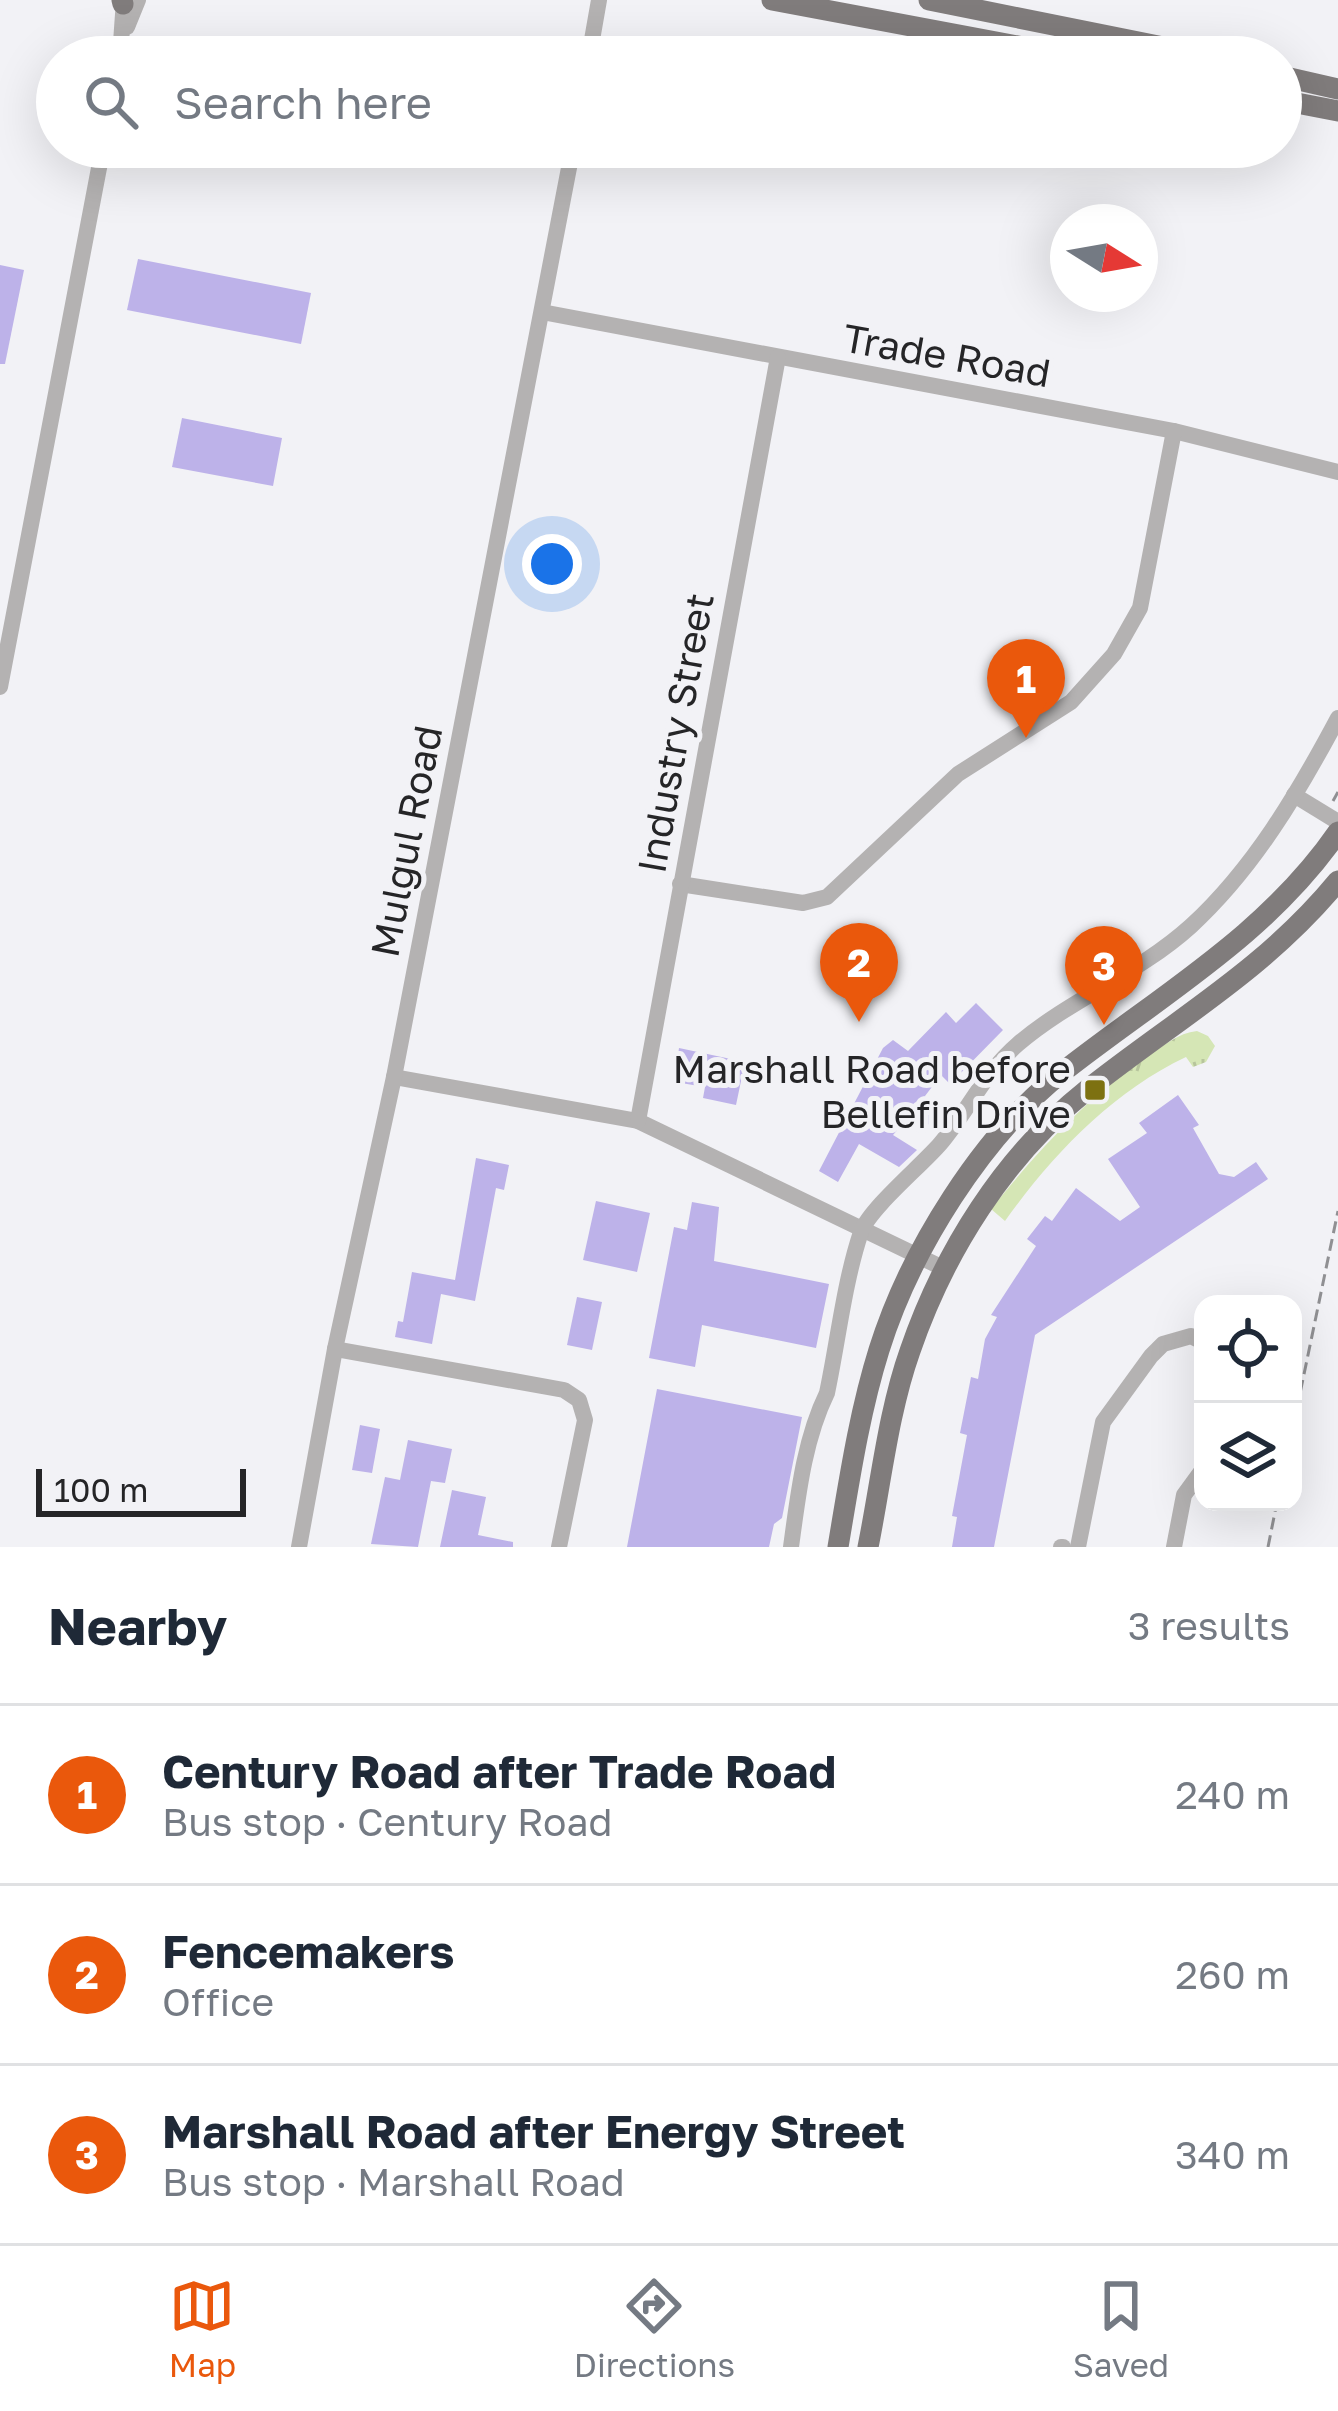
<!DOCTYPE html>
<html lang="en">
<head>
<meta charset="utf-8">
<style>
  :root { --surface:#fff; --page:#f2f2f3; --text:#1f2937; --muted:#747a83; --line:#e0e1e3; --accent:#ea580c }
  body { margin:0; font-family:"Golos Text",sans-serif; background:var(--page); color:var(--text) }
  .controls { position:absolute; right:36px; bottom:36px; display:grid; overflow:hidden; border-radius:24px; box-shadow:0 12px 48px #0002 }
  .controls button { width:108px; height:108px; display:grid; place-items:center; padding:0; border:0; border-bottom:3px solid var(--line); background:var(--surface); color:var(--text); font:60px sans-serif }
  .compass { position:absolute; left:1050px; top:204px; width:108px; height:108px; border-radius:50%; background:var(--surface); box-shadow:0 12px 48px #0002; rotate:101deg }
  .scale { position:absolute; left:36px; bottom:30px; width:210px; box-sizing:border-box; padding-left:12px; border:6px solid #252527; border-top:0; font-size:33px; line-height:42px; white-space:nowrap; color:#252527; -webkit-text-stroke:9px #f2f2f6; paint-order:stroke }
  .you { position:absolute; left:552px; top:564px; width:42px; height:42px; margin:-30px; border:9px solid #fff; border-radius:50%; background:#1a73e8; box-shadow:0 0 0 18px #1a73e833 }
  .badge { display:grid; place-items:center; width:78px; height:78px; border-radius:50%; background:var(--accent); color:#fff; font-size:39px; font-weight:700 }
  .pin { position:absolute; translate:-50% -99px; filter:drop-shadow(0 3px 6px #0008) }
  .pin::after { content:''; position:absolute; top:63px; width:42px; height:36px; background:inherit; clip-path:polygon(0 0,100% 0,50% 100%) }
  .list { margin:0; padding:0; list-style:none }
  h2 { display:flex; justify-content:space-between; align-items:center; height:156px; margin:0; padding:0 48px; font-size:51px }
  h2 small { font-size:39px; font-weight:400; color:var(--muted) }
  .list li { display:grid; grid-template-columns:78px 1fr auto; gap:36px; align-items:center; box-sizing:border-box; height:180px; padding:0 48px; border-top:3px solid var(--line) }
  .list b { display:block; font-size:45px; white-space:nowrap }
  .list p { margin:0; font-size:39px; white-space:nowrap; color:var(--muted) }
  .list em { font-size:39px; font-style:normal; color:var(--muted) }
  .icon { flex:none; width:66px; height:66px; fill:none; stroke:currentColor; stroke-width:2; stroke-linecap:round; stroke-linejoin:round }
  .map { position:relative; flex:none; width:1338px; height:1547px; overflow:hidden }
  .search { position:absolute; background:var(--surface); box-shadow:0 12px 48px #0002; left:36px; right:36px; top:36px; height:132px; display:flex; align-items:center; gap:30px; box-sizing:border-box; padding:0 42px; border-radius:66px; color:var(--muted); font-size:45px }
  .sheet { height:696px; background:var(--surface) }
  nav { display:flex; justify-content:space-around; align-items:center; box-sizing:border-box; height:168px; border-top:3px solid var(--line); background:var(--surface); font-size:33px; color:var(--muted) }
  nav a { display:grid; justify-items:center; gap:6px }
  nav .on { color:var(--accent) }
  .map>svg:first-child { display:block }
  .grass { fill:url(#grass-tufts) }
  .building { fill:#bdb2e9 }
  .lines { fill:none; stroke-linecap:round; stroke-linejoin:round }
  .path { stroke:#909093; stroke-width:3; stroke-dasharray:12 6; stroke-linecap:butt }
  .minor { stroke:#b4b2b2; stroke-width:16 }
  .major { stroke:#807c7c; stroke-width:21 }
  .poi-dot { fill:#7d7111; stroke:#f2f2f6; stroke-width:4.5 }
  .labels { text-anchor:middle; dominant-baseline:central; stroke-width:10; stroke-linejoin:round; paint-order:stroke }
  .street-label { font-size:39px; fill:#252527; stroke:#f2f2f6 }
  .poi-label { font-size:39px; fill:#252527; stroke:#f2f2f6; text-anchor:end }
</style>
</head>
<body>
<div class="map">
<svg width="1338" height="1547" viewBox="0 0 1338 1547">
  <defs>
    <pattern id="grass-tufts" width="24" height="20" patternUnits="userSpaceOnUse" patternTransform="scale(3)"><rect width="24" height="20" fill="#d5e6b5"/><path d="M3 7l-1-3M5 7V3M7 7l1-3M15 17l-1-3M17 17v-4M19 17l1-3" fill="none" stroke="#b7c59c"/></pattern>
  </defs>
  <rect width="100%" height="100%" fill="#f2f2f6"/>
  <path class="grass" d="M1197,1031l11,5 7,10 -9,16 -13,5 -7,-10c-74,35 -134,98 -181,164l-14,-12c47,-58 94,-110 156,-152 16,-11 31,-24 50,-26z"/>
  <g class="building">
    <path d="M138,259l173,34 -10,51 -174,-34z"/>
    <path d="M0,265l24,5 -19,94h-5z"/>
    <path d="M182,418l100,20 -9,48 -101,-19z"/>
    <path d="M976,1003l27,27 -53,54 -9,-9 -16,21 16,13 -13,16 -16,-12 -19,22 24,15 -18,17 -40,-23 -21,38 -19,-11 64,-123 10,-8 15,11 38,-39 10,11z"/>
    <path d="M679,1048l66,14 -9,43 -33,-7 2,-11 -24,-4 -6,-8z"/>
    <path d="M1178,1095l21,30 -6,3 26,46 15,3 22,-15 12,17 -233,156 -41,212h-42l5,-30 -5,-1 15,-81 -7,-2 11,-56 7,2 7,-40 12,-22 -6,-2 45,-69 -9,-7 18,-23 7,5 24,-33 44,33 20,-14 -32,-48 39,-26 -8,-10z"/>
    <path d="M476,1158l33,7 -5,25 -8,-2 -21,113 -34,-7 -9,50 -37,-7 3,-16 5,1 9,-50 43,8z"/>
    <path d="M596,1201l54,12 -13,59 -54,-12z"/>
    <path d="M692,1202l27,5 -5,54 115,23 -13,64 -114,-23 -7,42 -46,-9 25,-131 13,3z"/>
    <path d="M577,1297l25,5 -10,48 -25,-5z"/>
    <path d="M657,1389l145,28 -20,101 -8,6 -5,23h-142z"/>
    <path d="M360,1425l20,4 -8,44 -20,-3z"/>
    <path d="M408,1440l44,9 -7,34 -14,-2 -13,66 -47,-3 14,-67 15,3z"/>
    <path d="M452,1490l34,7 -8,38 35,7v5h-73z"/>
  </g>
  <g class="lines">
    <g class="path">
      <path d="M1229,54l16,3"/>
      <path d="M1333,801l5,-9"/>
      <path d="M1293,1427l45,-216"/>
      <path d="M1268,1547l9,-45"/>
    </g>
    <g class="minor">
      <path d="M127,27l11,-27"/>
      <path d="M120,57l4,-57"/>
      <path d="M589,57l10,-57"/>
      <path d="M542,312l632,119 164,41"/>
      <path d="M0,687l103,-540"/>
      <path d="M1294,795l44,27"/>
      <path d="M680,884l123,19 24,-6 131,-123 113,-72 43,-48 26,-46 34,-177"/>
      <path d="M394,1077l244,44 307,148"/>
      <path d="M638,1121l140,-764"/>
      <path d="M335,1349l229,41 15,10 6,20 -26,127"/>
      <path d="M299,1547l36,-198 59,-272 179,-930"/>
      <path d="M791,1547c7,-51 13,-107 36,-154 11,-52 17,-110 34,-161 9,-24 60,-66 79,-88 28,-33 44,-71 78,-100 54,-46 120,-70 173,-118 63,-58 107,-133 147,-208"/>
      <path d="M1061,1547h2"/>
      <path d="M1078,1547l25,-125 48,-66 12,-12 28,-8 12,6"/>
      <path d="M1174,1547l10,-52 19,-26"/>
    </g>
    <g class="major">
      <path d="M122,0l1,4"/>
      <path d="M772,0l304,57"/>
      <path d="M929,0l284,57"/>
      <path d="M1281,76l57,13"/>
      <path d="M1281,100l57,11"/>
      <path d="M838,1547c11,-65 21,-133 41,-197 31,-99 103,-215 185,-279 97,-76 203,-136 274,-239"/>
      <path d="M868,1547c13,-64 20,-134 42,-196 34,-99 94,-195 177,-261 88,-70 178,-120 251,-209"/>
    </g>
  </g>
  <rect class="poi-dot" x="1083" y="1078" width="24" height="24" rx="6"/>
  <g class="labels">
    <g class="street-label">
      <text transform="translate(947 355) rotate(10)">Trade Road</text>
      <text transform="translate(675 733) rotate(-80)">Industry Street</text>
      <text transform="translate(406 841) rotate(-79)">Mulgul Road</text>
    </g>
    <g class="poi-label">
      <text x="1071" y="1068">Marshall Road before<tspan x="1071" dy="45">Bellefin Drive</tspan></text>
    </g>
  </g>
</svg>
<div class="controls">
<button><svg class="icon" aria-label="locate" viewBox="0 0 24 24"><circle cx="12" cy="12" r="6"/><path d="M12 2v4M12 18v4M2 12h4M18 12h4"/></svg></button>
<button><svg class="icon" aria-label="layers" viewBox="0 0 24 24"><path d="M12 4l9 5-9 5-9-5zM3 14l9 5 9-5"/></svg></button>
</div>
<svg class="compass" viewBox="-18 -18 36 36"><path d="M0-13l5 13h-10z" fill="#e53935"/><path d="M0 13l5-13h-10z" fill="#747a83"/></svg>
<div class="scale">100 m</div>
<div class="you"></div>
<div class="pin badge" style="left:1026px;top:738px">1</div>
<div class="pin badge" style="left:859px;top:1022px">2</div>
<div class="pin badge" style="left:1104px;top:1025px">3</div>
<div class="search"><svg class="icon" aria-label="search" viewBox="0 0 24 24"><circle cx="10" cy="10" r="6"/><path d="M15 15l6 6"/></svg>Search here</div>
</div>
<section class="sheet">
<h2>Nearby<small>3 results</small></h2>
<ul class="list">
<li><span class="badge">1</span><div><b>Century Road after Trade Road</b><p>Bus stop · Century Road</p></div><em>240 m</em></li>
<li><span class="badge">2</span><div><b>Fencemakers</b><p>Office</p></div><em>260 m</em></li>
<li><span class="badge">3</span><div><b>Marshall Road after Energy Street</b><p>Bus stop · Marshall Road</p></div><em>340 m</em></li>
</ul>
</section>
<nav>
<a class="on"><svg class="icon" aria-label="map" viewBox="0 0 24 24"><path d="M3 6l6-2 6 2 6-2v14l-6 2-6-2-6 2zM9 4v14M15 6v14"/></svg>Map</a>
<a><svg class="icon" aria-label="directions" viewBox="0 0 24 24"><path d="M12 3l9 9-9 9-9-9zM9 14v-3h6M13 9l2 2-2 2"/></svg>Directions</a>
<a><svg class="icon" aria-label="saved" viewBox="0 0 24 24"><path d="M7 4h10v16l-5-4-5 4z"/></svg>Saved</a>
</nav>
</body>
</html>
